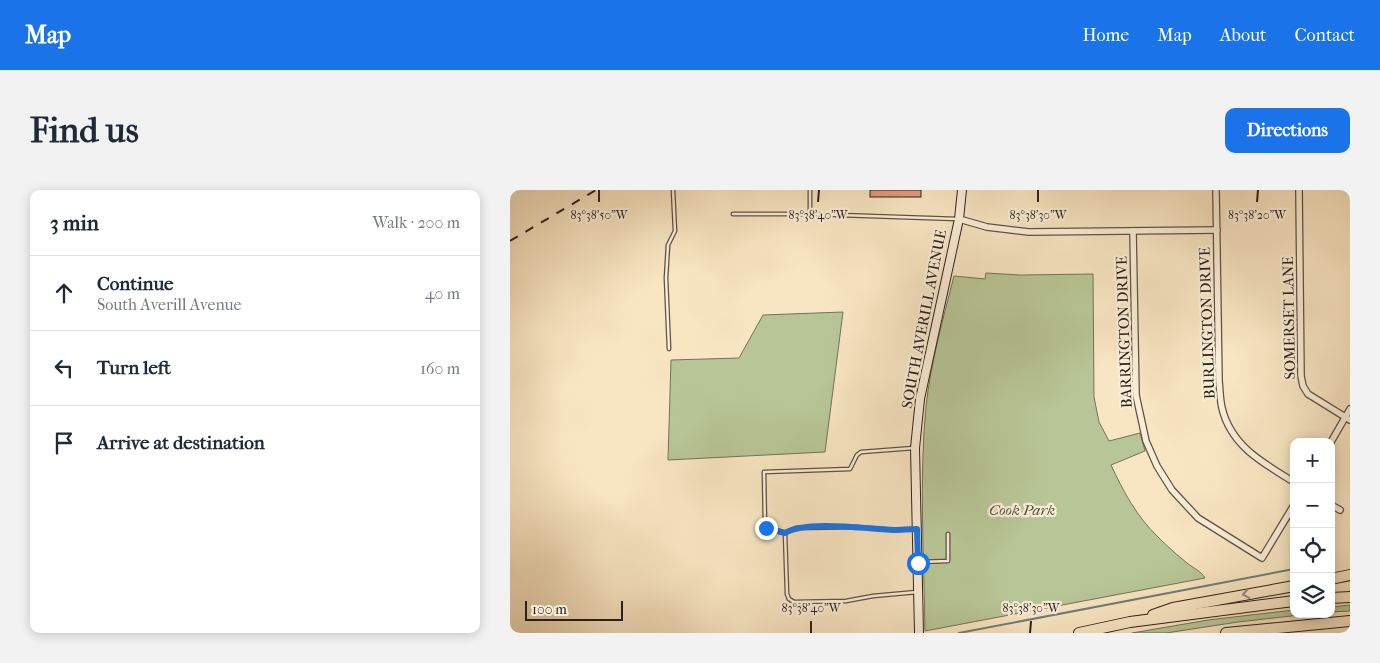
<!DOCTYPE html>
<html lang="en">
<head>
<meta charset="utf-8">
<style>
  :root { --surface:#fff; --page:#f2f2f3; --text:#1f2937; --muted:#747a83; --line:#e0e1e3; --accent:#1a73e8 }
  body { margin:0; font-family:"IM FELL French Canon",serif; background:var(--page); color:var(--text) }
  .controls { position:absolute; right:15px; bottom:15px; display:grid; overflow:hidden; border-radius:10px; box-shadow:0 2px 12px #0003 }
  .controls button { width:45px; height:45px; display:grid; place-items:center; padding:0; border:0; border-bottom:1px solid var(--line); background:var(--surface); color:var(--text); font:25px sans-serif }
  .scale { position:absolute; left:15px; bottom:12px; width:98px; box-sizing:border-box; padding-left:5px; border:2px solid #2c201b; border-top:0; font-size:14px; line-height:18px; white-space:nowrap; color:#2c201b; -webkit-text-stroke:4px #faeed7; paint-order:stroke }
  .stop { position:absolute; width:15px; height:15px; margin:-11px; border:4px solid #1a73e8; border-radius:50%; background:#fff }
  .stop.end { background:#1a73e8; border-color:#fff; box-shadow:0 1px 5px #0008 }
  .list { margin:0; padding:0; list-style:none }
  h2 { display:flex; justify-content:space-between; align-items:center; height:65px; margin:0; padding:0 20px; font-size:21px }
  h2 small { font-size:16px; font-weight:400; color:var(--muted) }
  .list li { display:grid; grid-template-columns:32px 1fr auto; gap:15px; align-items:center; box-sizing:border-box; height:75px; padding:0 20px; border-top:1px solid var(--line) }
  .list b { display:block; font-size:19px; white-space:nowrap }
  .list p { margin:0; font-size:16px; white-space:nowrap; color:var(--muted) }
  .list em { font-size:16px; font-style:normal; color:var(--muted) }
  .icon { flex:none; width:28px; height:28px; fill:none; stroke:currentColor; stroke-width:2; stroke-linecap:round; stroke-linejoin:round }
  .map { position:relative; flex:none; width:840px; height:443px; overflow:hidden; border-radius:10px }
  header { display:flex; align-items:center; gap:30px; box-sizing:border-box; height:70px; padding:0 25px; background:var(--accent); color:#fff }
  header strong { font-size:24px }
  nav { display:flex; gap:28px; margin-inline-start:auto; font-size:18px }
  .intro { display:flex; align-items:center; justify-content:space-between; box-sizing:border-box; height:120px; padding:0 30px }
  h1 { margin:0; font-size:35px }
  .button { padding:12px 22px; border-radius:10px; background:var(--accent); color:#fff; font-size:18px; font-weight:700 }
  main { display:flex; gap:30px; padding:0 30px }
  aside { flex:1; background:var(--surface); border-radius:10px; box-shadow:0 2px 12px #0003 }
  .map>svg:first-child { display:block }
  .green { fill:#b8c697; stroke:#727359 }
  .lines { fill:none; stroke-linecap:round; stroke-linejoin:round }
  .stream { stroke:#707f76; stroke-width:2 }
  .building { fill:#e39a7d; stroke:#2c201b }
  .lane-casing { stroke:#5f5145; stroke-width:5 }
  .street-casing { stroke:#5f5145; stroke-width:8 }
  .secondary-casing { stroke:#2c201b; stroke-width:10 }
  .highway-casing { stroke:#2c201b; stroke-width:12 }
  .lane { stroke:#faeed7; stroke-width:2.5 }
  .street { stroke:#faeed7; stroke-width:5.5 }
  .secondary { stroke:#faeed7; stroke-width:8 }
  .highway { stroke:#f8e5c2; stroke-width:10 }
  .rail { stroke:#2c201b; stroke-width:2; stroke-dasharray:9 9; stroke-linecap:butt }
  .oneway { stroke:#9c8c77 }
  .route { stroke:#1a73e8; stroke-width:6 }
  .ticks { fill:none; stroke:#2c201b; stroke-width:2 }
  .labels { text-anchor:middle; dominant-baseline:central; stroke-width:4.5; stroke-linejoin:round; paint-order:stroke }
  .street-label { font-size:15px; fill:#2c201b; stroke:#faeed7 }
  .park-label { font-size:15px; font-style:italic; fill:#565240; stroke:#faeed7 }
  .ticks-label { font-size:12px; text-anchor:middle; fill:#2c201b; stroke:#faeed7; stroke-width:4.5; stroke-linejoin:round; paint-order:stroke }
</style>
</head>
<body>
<header>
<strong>Map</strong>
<nav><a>Home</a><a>Map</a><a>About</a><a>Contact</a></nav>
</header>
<div class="intro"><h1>Find us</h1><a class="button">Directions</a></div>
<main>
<aside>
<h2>3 min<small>Walk · 200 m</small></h2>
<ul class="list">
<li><svg class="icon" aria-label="ahead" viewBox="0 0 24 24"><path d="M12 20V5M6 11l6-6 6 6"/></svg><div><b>Continue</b><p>South Averill Avenue</p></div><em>40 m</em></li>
<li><svg class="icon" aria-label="left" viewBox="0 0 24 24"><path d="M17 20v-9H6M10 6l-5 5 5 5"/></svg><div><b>Turn left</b></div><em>160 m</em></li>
<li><svg class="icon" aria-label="arrive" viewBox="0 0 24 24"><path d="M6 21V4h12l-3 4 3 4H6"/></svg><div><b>Arrive at destination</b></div></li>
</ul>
</aside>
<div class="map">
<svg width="840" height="443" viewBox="0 0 840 443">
  <rect width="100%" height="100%" fill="#f8e5c2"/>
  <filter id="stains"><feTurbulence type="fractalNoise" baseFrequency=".004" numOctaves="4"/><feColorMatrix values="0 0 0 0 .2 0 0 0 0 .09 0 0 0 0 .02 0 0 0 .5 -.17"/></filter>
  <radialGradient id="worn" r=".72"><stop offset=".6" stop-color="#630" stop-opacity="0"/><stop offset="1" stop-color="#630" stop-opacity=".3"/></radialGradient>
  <g class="green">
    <path d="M476,83l34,2 73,-1 1,123 5,25 10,19 31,-8 5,18 -34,14c12,26 26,52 47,72 9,9 19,18 29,26 6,5 14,8 18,15l-280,53c-1,-74 -6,-150 1,-225 5,-44 17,-87 28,-130l31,3z"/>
    <path d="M333,122l-18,140 -157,8 3,-100 68,-2 24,-43z"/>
    <path d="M840,415v6l-19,1v-5z"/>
    <path d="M784,420v4h15l-71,8 -72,11h-34l76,-13z"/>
  </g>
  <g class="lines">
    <path class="stream" d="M449,443l335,-64"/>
  </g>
  <rect class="building" x="360" y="0" width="51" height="7"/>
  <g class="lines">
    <defs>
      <g id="lane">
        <path d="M300,0v23"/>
        <path d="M223,24h77l147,5"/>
        <path d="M159,159l-3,-71 2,-33 7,-14 -2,-41"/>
        <path d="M404,339l-20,1 -38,-3 -60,1 -11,5 2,61 2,5 5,3 52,-1 27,-5 44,-4"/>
        <path d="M275,343l-19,-5 -1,-3 -1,-53 86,-3 7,-14 4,-3 53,-4"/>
        <path d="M409,372l29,-1v-27"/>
      </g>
      <g id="street">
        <path d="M706,0l3,191c1,9 1,19 3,27 9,38 41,55 72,74"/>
        <path d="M789,0l2,186 2,10 5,8 42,26"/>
        <path d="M449,29l28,8 42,5 188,-2"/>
        <path d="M623,41l3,164 10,46 11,25 15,24 26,28 64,40 32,-53"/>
        <path d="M821,252l19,-33"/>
        <path d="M821,315l9,5"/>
      </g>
      <path id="secondary" d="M409,443l-4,-185 5,-49 39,-180 3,-29"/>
      <g id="highway">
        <path d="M821,389l19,-4"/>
        <path d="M821,408l19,-1"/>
        <path d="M643,425l20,-7 121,-22"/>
        <path d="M569,443l51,-11 164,-21"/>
        <path d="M716,443l124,-12"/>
      </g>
    </defs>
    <use href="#lane" class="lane-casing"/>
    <use href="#street" class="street-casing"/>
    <use href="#secondary" class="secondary-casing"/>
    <use href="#highway" class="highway-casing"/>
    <use href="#lane" class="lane"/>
    <use href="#street" class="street"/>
    <use href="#secondary" class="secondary"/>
    <use href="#highway" class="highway"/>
    <path class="rail" d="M0,51l86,-51"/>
  </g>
  <defs><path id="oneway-chevron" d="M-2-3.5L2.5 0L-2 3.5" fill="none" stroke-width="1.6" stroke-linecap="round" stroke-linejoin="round" transform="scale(1.25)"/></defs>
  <use class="oneway" href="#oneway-chevron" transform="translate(736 404) rotate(170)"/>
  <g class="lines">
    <path class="route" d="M256,338l19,5c22,-13 82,-4 109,-3 7,0 15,-1 23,-1l1,34"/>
  </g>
  <path class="ticks" d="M89,12v-12M308,12l1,-12M528,12v-12M747,12l1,-12M301,443v-12M520,443l1,-12"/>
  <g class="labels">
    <g class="street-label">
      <text transform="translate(779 128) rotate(-91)">SOMERSET LANE</text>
      <text transform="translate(414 129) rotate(-79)">SOUTH AVERILL AVENUE</text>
      <text transform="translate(697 133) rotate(-92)">BURLINGTON DRIVE</text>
      <text transform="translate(614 142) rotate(-92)">BARRINGTON DRIVE</text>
    </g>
    <g class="park-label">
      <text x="512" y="320">Cook Park</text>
    </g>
  </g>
  <g class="ticks-label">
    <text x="89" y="29">83°38'50"W</text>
    <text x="308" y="29">83°38'40"W</text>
    <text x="528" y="29">83°38'30"W</text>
    <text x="747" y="29">83°38'20"W</text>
    <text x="301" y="422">83°38'40"W</text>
    <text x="521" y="422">83°38'30"W</text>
  </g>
  <rect width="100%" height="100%" filter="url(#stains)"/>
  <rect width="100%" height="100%" fill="url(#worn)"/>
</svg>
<div class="controls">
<button>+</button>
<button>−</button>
<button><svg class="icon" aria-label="locate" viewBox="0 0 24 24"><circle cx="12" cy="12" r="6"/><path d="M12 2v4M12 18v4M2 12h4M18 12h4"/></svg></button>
<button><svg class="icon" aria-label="layers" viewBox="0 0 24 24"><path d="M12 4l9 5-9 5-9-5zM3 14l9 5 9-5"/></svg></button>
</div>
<div class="scale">100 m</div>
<div class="stop" style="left:408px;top:373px"></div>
<div class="stop end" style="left:256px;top:338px"></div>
</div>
</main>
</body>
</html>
